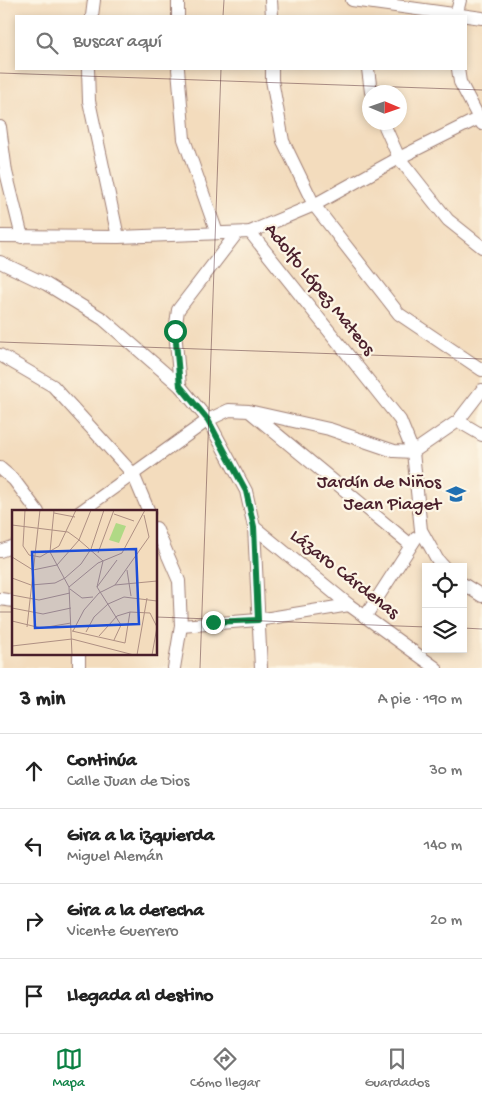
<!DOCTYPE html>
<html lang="es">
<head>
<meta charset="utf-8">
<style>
  :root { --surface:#fff; --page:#f2f2f2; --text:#222; --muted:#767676; --line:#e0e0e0; --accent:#0b8043 }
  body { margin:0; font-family:"Gochi Hand",sans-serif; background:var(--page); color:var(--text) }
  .controls { position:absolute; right:15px; bottom:15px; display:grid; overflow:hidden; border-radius:0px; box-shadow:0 2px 8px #0003 }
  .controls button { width:45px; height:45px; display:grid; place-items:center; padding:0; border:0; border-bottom:1px solid var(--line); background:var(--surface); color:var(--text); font:25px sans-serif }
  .compass { position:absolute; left:362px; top:85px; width:45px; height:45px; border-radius:50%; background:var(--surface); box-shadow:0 2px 8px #0003; rotate:92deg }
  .stop { position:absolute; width:15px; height:15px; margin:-11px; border:4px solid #0b8043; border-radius:50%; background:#fff }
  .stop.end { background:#0b8043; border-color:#fff; box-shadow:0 1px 5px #0008 }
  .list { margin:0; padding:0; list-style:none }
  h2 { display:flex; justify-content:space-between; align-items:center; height:65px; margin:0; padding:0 20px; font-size:21px }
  h2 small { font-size:16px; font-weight:400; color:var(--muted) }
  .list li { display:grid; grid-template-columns:32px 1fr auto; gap:15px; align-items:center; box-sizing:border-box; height:75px; padding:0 20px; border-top:1px solid var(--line) }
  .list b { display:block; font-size:19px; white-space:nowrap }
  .list p { margin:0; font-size:16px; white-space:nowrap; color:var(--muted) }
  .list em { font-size:16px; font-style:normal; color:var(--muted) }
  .icon { flex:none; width:28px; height:28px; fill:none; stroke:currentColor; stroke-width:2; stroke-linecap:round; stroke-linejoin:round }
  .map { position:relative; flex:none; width:482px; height:668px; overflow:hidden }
  .search { position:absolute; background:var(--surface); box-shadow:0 2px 8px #0003; left:15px; right:15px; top:15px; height:55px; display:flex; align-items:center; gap:12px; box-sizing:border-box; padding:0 18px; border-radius:0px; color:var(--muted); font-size:19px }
  .sheet { height:365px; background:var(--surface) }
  nav { display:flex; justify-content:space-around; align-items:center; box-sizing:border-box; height:70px; border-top:1px solid var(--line); background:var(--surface); font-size:14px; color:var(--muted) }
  nav a { display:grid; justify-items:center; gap:2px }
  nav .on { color:var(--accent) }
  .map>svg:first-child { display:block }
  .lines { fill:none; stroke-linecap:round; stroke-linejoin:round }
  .minor-casing { stroke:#9e7e74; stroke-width:14 }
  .minor { stroke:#fff; stroke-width:12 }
  .route { stroke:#0b8043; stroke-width:6 }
  .ticks { fill:none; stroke:#4a1f2b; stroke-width:1; stroke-opacity:0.45 }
  .labels { text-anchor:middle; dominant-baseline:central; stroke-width:4.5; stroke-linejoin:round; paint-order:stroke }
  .street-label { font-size:19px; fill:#4a1f2b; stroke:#fcf5e5 }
  .poi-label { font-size:19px; fill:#4a1f2b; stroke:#fcf5e5; text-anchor:end }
  .inset-road { fill:none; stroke:#af9083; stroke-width:1 }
  .view { fill:#1d4ed8; fill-opacity:0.15; stroke:#1d4ed8; stroke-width:2.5 }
  .inset-edge { fill:none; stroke:#4a1f2b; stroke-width:2.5 }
</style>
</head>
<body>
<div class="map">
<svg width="482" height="668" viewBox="0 0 482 668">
  <rect width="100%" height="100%" fill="#fcf5e5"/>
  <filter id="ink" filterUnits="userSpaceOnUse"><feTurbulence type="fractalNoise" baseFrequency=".02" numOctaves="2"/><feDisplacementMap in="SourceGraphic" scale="10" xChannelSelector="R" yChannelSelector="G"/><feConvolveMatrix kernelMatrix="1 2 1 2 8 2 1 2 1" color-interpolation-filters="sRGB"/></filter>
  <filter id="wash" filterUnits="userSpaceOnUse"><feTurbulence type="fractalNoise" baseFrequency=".0096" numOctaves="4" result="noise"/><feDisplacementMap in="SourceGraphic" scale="20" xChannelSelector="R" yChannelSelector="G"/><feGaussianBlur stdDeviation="1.12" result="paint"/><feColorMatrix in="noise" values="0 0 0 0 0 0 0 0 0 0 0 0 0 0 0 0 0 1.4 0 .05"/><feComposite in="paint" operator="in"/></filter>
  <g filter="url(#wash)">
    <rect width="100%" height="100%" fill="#f3dcbd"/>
  </g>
  <g filter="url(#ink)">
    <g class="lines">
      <defs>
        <g id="minor">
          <path d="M271,0l1,16"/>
          <path d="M352,0l130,18"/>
          <path d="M92,16l2,-16"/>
          <path d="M178,16v-16"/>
          <path d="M456,16l4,-16"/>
          <path d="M88,69l1,32 29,136"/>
          <path d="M178,69l6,70 33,94"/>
          <path d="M272,69v11l11,61 31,64 85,109 83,56"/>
          <path d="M368,69l3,23"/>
          <path d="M458,69l2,13 22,42"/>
          <path d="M383,122l16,36 49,62 34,27"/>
          <path d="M0,127l6,45 16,65"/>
          <path d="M250,232l150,188 13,32 8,78 16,29 7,8"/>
          <path d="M0,236l118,1 132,-5 64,-27 85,-47 80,-40h3"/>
          <path d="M0,262l46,22 57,35 77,67 28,34 38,71 8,36 7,141"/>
          <path d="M0,355l53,31 80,88 16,38"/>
          <path d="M180,386l-5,-55 3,-21 59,-77"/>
          <path d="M253,412l76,17 65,22 19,1 45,-31 24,-31"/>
          <path d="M458,421l24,14"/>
          <path d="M0,468l14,12 24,32"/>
          <path d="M80,512l128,-92 21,-10 20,1 162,134"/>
          <path d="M254,527l95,78 87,63"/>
          <path d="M156,528l23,53 2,45 -7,42"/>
          <path d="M0,551l14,-5"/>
          <path d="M463,584l19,12"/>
          <path d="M0,599l14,2"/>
          <path d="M365,617l51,-79"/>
          <path d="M181,626l77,-6 91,-15"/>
          <path d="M79,668v-14"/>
        </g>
      </defs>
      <use href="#minor" class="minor-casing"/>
      <use href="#minor" class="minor"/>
    </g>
  </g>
  <g class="lines" filter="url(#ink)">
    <path class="route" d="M175,331l5,55 28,34 38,71 8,36 4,93 -45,2"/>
  </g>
  <path class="ticks" d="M223,16l1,-16M0,73l482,17M0,342l482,17M0,612h14M156,617l270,10M463,628l19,1M200,668l21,-599"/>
  <defs>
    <symbol id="school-bare" viewBox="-9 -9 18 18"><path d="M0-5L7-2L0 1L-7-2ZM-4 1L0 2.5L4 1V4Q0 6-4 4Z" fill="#1f6fb2" stroke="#fcf5e5" stroke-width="2.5" paint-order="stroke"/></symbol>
  </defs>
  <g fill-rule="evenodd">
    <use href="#school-bare" x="442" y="480" width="28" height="28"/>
  </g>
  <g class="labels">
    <g class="street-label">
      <text transform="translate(319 290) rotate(51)">Adolfo López Mateos</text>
      <text transform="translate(344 575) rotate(38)">Lázaro Cárdenas</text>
    </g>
    <g class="poi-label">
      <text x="441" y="483">Jardín de Niños<tspan x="441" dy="22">Jean Piaget</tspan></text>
    </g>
  </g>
  <g transform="translate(12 510)">
    <rect width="145" height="145" fill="#f3dcbd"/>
    <path d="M104,13l10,3 -7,17 -10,-3z" fill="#b0d985"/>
    <path class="inset-road" d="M13,0l-2,36 6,9 11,2 19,-11 17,-36M42,0l-4,42 19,35 3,68M42,3l21,4M102,4l20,7M0,15l56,7 11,8 24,21 -6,26M86,43l16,-43M0,47l21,13 24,-5 22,-25 12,-30M115,60l4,26M0,68l19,7 24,-2 10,-5 16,-14 10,-15 13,-39M103,75l34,-48 -5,-22M57,77l29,-24 24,-10 23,-43M58,79l12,9 11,-1M0,85l27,5 31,-7M0,98l31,6 28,-6M0,111l29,7 30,-5M15,117l13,-117M60,121l53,12 5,-31M61,121l11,-21 15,-17 16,-8 42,-4M74,122l8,-15 14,-13 16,-7 33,4M87,126l18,-20 13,-4 20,1 7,14 -5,28M102,130l7,-15 -24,-38 20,-27M0,136l60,-7 62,16M125,145l10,-57"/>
    <path class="view" d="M124,39l3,75 -104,4 -3,-76z"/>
    <rect width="145" height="145" class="inset-edge"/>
  </g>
</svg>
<div class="controls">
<button><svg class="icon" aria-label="locate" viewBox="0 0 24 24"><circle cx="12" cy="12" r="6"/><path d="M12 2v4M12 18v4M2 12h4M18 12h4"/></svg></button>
<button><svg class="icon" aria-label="layers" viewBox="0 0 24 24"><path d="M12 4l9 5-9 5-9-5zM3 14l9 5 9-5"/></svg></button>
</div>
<svg class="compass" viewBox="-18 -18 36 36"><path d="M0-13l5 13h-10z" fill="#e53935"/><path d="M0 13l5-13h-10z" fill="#767676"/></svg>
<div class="stop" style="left:175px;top:331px"></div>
<div class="stop end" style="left:213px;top:622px"></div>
<div class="search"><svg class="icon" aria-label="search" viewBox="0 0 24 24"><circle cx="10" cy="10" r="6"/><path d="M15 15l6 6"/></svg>Buscar aquí</div>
</div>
<section class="sheet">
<h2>3 min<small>A pie · 190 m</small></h2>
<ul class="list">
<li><svg class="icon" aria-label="ahead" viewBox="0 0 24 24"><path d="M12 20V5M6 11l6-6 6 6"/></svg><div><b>Continúa</b><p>Calle Juan de Dios</p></div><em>30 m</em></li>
<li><svg class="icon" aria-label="left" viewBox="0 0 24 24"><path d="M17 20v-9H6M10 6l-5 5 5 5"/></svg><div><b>Gira a la izquierda</b><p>Miguel Alemán</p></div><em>140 m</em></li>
<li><svg class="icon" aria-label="right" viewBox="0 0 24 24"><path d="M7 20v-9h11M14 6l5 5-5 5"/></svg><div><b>Gira a la derecha</b><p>Vicente Guerrero</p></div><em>20 m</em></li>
<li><svg class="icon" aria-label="arrive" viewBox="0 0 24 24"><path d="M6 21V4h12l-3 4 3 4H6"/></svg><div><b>Llegada al destino</b></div></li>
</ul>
</section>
<nav>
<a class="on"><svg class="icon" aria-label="map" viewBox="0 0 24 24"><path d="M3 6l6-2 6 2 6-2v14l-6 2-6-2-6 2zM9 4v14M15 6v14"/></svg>Mapa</a>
<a><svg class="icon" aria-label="directions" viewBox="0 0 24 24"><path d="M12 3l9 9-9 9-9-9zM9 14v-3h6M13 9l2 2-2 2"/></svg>Cómo llegar</a>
<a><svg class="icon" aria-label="saved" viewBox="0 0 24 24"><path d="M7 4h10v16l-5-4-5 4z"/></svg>Guardados</a>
</nav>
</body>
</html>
